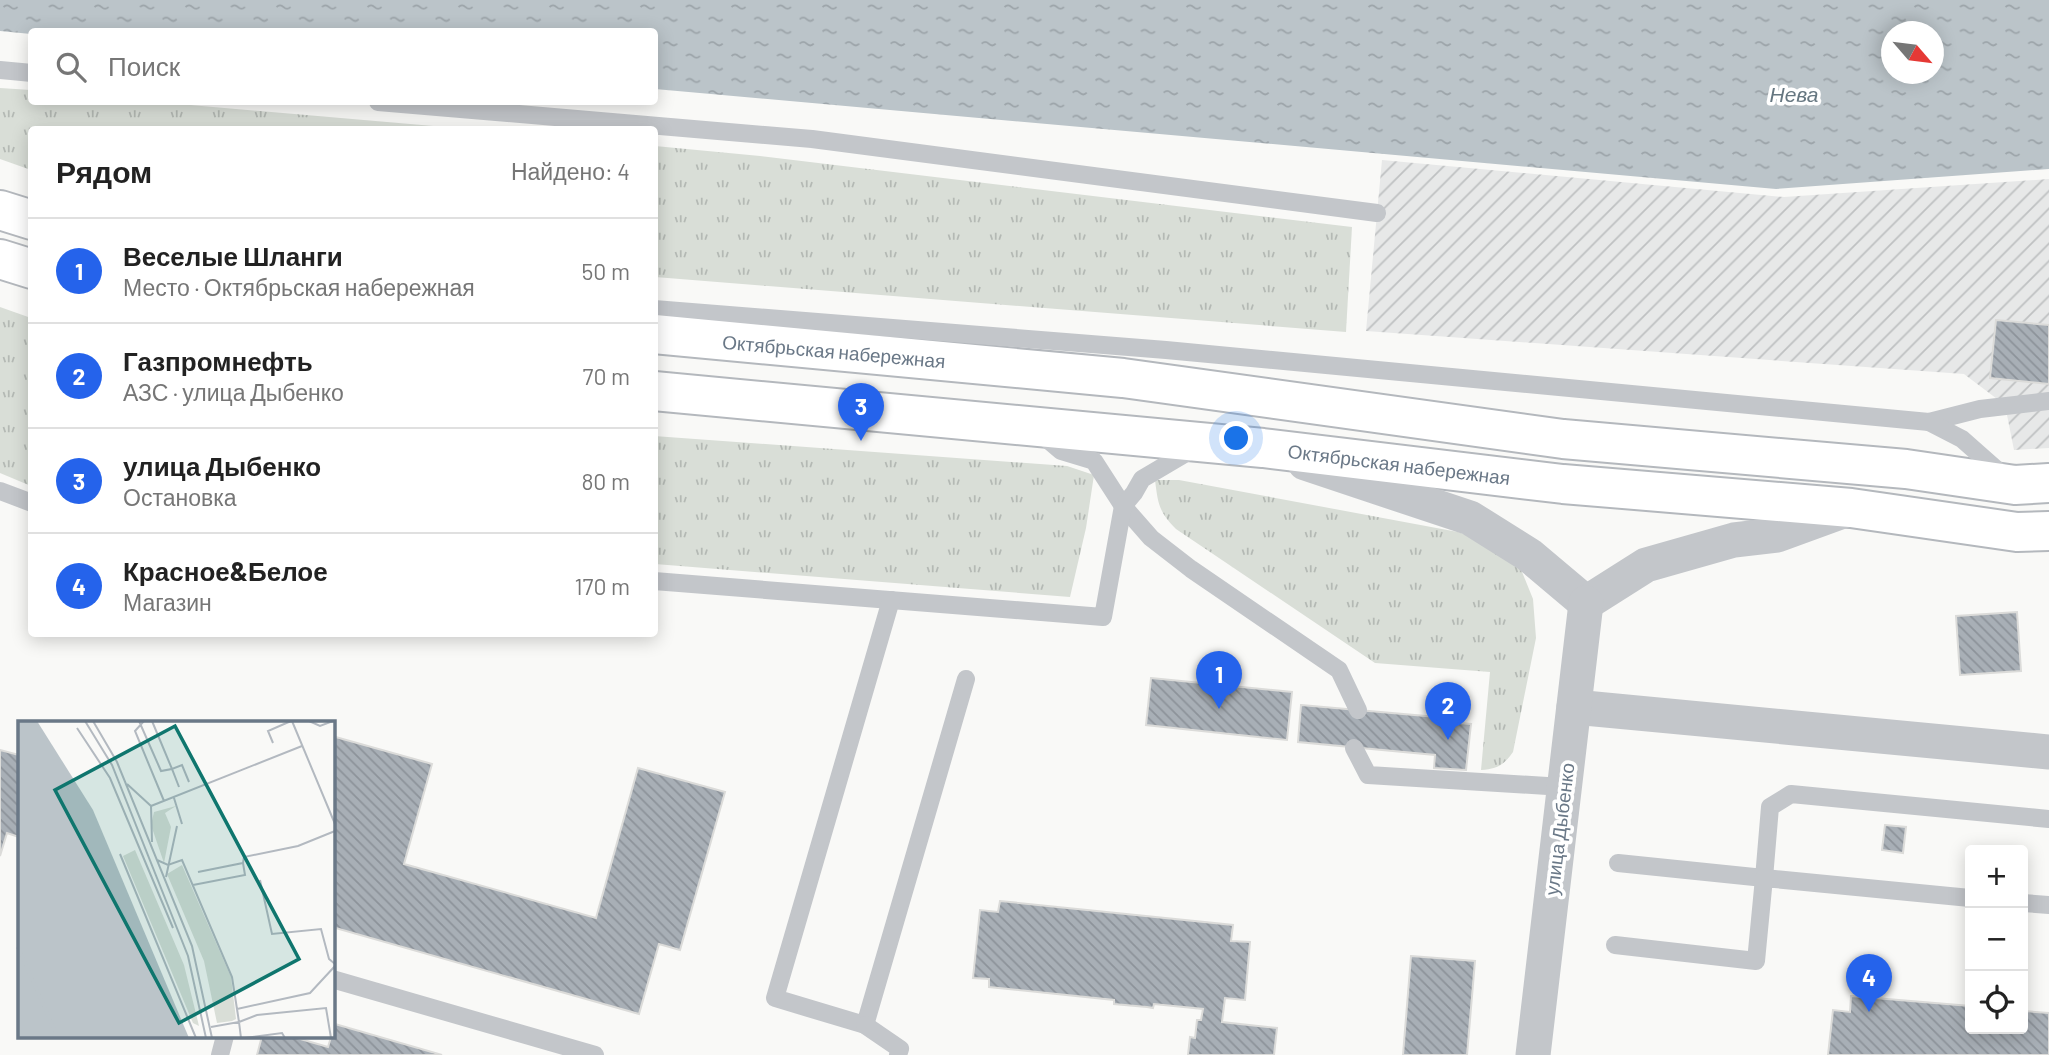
<!DOCTYPE html>
<html lang="ru">
<head>
<meta charset="utf-8">
<style>
  :root { --surface:#fff; --page:#f2f2f2; --text:#222; --muted:#767676; --line:#e0e0e0; --accent:#2563eb }
  body { margin:0; font-family:Barlow,sans-serif; background:var(--page); color:var(--text) }
  .controls { position:absolute; right:21px; bottom:21px; display:grid; overflow:hidden; border-radius:7px; box-shadow:0 4px 18px #0003 }
  .controls button { width:63px; height:63px; display:grid; place-items:center; padding:0; border:0; border-bottom:2px solid var(--line); background:var(--surface); color:var(--text); font:35px sans-serif }
  .compass { position:absolute; left:1881px; top:21px; width:63px; height:63px; border-radius:50%; background:var(--surface); box-shadow:0 4px 18px #0003; rotate:118deg }
  .you { position:absolute; left:1237px; top:439px; width:24px; height:24px; margin:-18px; border:5px solid #fff; border-radius:50%; background:#1a73e8; box-shadow:0 0 0 10px #1a73e833 }
  .badge { display:grid; place-items:center; width:46px; height:46px; border-radius:50%; background:var(--accent); color:#fff; font-size:23px; font-weight:700 }
  .pin { position:absolute; translate:-50% -58px; filter:drop-shadow(0 2px 4px #0008) }
  .pin::after { content:''; position:absolute; top:37px; width:24px; height:21px; background:inherit; clip-path:polygon(0 0,100% 0,50% 100%) }
  .list { margin:0; padding:0; list-style:none }
  h2 { display:flex; justify-content:space-between; align-items:center; height:91px; margin:0; padding:0 28px; font-size:30px }
  h2 small { font-size:23px; font-weight:400; color:var(--muted) }
  .list li { display:grid; grid-template-columns:46px 1fr auto; gap:21px; align-items:center; box-sizing:border-box; height:105px; padding:0 28px; border-top:2px solid var(--line) }
  .list b { display:block; font-size:26px; white-space:nowrap }
  .list p { margin:0; font-size:23px; white-space:nowrap; color:var(--muted) }
  .list em { font-size:23px; font-style:normal; color:var(--muted) }
  .icon { flex:none; width:38px; height:38px; fill:none; stroke:currentColor; stroke-width:2; stroke-linecap:round; stroke-linejoin:round }
  .map { position:relative; flex:none; width:2049px; height:1055px; overflow:hidden }
  .search { position:absolute; background:var(--surface); box-shadow:0 4px 18px #0003; left:28px; top:28px; width:630px; height:77px; display:flex; align-items:center; gap:18px; box-sizing:border-box; padding:0 24px; border-radius:7px; color:var(--muted); font-size:26px }
  .panel { position:absolute; background:var(--surface); box-shadow:0 4px 18px #0003; left:28px; top:126px; width:630px; height:511px; border-radius:7px }
  .map>svg:first-child { display:block }
  .industrial { fill:url(#industrial-furrows) }
  .grass { fill:url(#grass-tufts) }
  .water { fill:url(#water-ripples); fill-rule:evenodd }
  .building { fill:url(#building-back-hatch); stroke:#dbdbd9; stroke-width:2 }
  .lines { fill:none; stroke-linecap:round; stroke-linejoin:round }
  .primary-casing { stroke:#b4b8bd; stroke-width:42 }
  .lane { stroke:#c3c6ca; stroke-width:18 }
  .street { stroke:#c3c6ca; stroke-width:35 }
  .primary { stroke:#fff; stroke-width:38 }
  .labels { text-anchor:middle; dominant-baseline:central; stroke-width:7; stroke-linejoin:round; paint-order:stroke }
  .street-label { font-size:19px; fill:#6a7887; stroke:#fff }
  .water-label { font-size:21px; font-style:italic; fill:#667781; stroke:#fff }
  .inset-river { fill:none; stroke:#bbc4c9; stroke-width:3.5 }
  .inset-road { fill:none; stroke:#b3b9c0; stroke-width:2 }
  .view { fill:#0f766e; fill-opacity:0.15; stroke:#0f766e; stroke-width:3.5 }
  .inset-edge { fill:none; stroke:#6a7887; stroke-width:3.5 }
</style>
</head>
<body>
<div class="map">
<svg width="2049" height="1055" viewBox="0 0 2049 1055">
  <defs>
    <pattern id="industrial-furrows" width="10" height="10" patternUnits="userSpaceOnUse" patternTransform="scale(1.75)"><rect width="10" height="10" fill="#e7e8e8"/><path d="M-1 1l2-2M0 10L10 0M9 11l2-2" fill="none" stroke="#bfc1c2"/></pattern>
    <pattern id="grass-tufts" width="24" height="20" patternUnits="userSpaceOnUse" patternTransform="scale(1.75)"><rect width="24" height="20" fill="#d9ded7"/><path d="M3 7l-1-3M5 7V3M7 7l1-3M15 17l-1-3M17 17v-4M19 17l1-3" fill="none" stroke="#b4b9b4"/></pattern>
    <pattern id="water-ripples" width="26" height="14" patternUnits="userSpaceOnUse" patternTransform="scale(1.75)"><rect width="26" height="14" fill="#bbc4c9"/><path d="M2 4q2-2 4 0t4 0M15 11q2-2 4 0t4 0" fill="none" stroke="#9ca4a9"/></pattern>
    <pattern id="building-back-hatch" width="6" height="6" patternUnits="userSpaceOnUse" patternTransform="scale(1.75)"><rect width="6" height="6" fill="#a8afb6"/><path d="M-1 5l2 2M0 0l6 6M5-1l2 2" fill="none" stroke="#8d939a"/></pattern>
  </defs>
  <rect width="100%" height="100%" fill="#f9f9f7"/>
  <path class="industrial" d="M1382,160l402,37 265,-18v269l-35,2 -9,-45 -41,-31 -598,-43z"/>
  <g class="grass">
    <path d="M0,88l31,2 1,12h124l312,27 -436,1 -1,40 -31,-11z"/>
    <path d="M655,146l105,10 592,71 -6,105 -691,-55z"/>
    <path d="M0,307l31,11v168l-31,-13z"/>
    <path d="M654,436l413,30 27,9 -8,53 -16,69 -415,-33z"/>
    <path d="M1155,480h24l279,52 19,7 43,28 13,32 3,39 -23,114c-9,13 -16,17 -32,18l9,-98 -115,-9 -199,-134c-17,-17 -18,-25 -21,-49z"/>
  </g>
  <path class="water" d="M0,0h2049v169l-273,20 -1121,-100 -1,-57h-622l-1,2 -31,-3zM1892,32h42v42h-42z"/>
  <g class="building">
    <path d="M1996,320l53,5v59l-59,-6z"/>
    <path d="M2017,612l4,59 -61,4 -4,-59z"/>
    <path d="M1151,678l141,14 -5,48 -141,-15z"/>
    <path d="M1301,705l147,13v4l23,2 -5,46 -32,-2 1,-13 -137,-13z"/>
    <path d="M332,736l100,28 -28,100 192,54 42,-150 87,24 -45,158 -21,-6 -20,70 -307,-87z"/>
    <path d="M0,750l19,5v82l-12,-4 -7,23z"/>
    <path d="M1885,825l21,2 -3,26 -21,-3z"/>
    <path d="M1000,901l233,24 -2,16 19,1 -5,58 -20,-2 -3,24 55,6 -3,27h-86l2,-18 5,1 2,-18h4l2,-11 -49,-5 -1,4 -6,-1 -33,-3v-4l-125,-13v-8l-16,-1 7,-68 18,2z"/>
    <path d="M1411,956l64,5 -8,94h-64z"/>
    <path d="M1851,996l119,10v23h53v-18l26,2v42h-221l5,-45 17,2z"/>
    <path d="M335,1024l107,31h-185l5,-19h28l38,11z"/>
  </g>
  <g class="lines">
    <defs>
      <g id="primary">
        <path d="M0,210l32,10"/>
        <path d="M0,259l32,10"/>
        <path d="M654,334l469,44 440,61 343,30 109,16 34,-2"/>
        <path d="M654,391l609,57 300,36 288,24 166,24 32,-1"/>
      </g>
    </defs>
    <use href="#primary" class="primary-casing"/>
    <g class="lane">
      <path d="M0,70l32,3"/>
      <path d="M378,102l434,37 565,74"/>
      <path d="M654,309l512,41 763,72 51,-13 69,-8"/>
      <path d="M1929,422l33,17 43,38"/>
      <path d="M1041,434l20,17 33,10 29,45 28,32 40,31 148,101 19,40"/>
      <path d="M0,491l32,12"/>
      <path d="M654,581l449,36 20,-111 11,-13 8,-14 56,-33"/>
      <path d="M891,600l-116,398 90,27 101,-346"/>
      <path d="M1354,748l14,27 195,12"/>
      <path d="M1618,863l146,15 6,-71 21,-13 258,25"/>
      <path d="M2023,903l26,2"/>
      <path d="M1615,945l141,16 8,-83 206,20"/>
      <path d="M332,979l263,76"/>
      <path d="M865,1025l35,24 -2,6"/>
      <path d="M220,1055l5,-19"/>
    </g>
    <g class="street">
      <path d="M1305,463l165,55 59,37 57,48"/>
      <path d="M1586,603l60,-38 88,-25 43,-5 74,-27"/>
      <path d="M1574,707l475,45"/>
      <path d="M1533,1055l53,-452"/>
    </g>
    <use href="#primary" class="primary"/>
  </g>
  <g class="labels">
    <g class="street-label">
      <text transform="translate(834 351) rotate(5)">Октябрьская набережная</text>
      <text transform="translate(1399 464) rotate(7)">Октябрьская набережная</text>
      <text transform="translate(1559 829) rotate(-83)">улица Дыбенко</text>
    </g>
    <g class="water-label">
      <text x="1794" y="93">Нева</text>
    </g>
  </g>
  <g transform="translate(18 721)">
    <rect width="317" height="317" fill="#f9f9f7"/>
    <path d="M158,85l-11,7 6,14 -7,36 -13,-38 3,-13zM117,129l49,115 15,61 -6,-3 -70,-167zM164,144l49,112 5,42 -4,2 -15,2 -13,-62 -37,-87z" fill="#d9ded7"/>
    <path d="M0,0h19l56,89 96,228h-171z" fill="#bbc4c9"/>
    <path class="inset-river" d="M0,226l40,91"/>
    <path class="inset-road" d="M67,0l27,44 76,191 18,82M75,0l24,41 75,184 20,92M121,0l22,50 11,-2 7,18M126,0l-9,10 29,70M134,0l20,48 10,-4 7,17M274,0l43,103M291,0l11,5 13,-5M59,7l33,50 63,150M255,22l-5,-12 23,-10M109,63l24,22M156,77l8,26M133,85l151,-60M133,85l1,36M102,133l76,184M139,139l11,5 14,-5 50,117 5,32M225,142l1,-6 54,-11 37,-15M148,156l11,-51M242,159l12,54 49,-5 8,30 6,5M175,164l52,-10 -2,-12 -45,9M193,306l28,-5 -2,-13 73,-16 25,-27M223,317l-2,-16 18,-7 69,-7 5,30M227,317l37,-5 3,5"/>
    <path class="view" d="M157,5l124,233 -120,64 -124,-233z"/>
    <rect width="317" height="317" class="inset-edge"/>
  </g>
</svg>
<div class="controls">
<button>+</button>
<button>−</button>
<button><svg class="icon" aria-label="locate" viewBox="0 0 24 24"><circle cx="12" cy="12" r="6"/><path d="M12 2v4M12 18v4M2 12h4M18 12h4"/></svg></button>
</div>
<svg class="compass" viewBox="-18 -18 36 36"><path d="M0-13l5 13h-10z" fill="#e53935"/><path d="M0 13l5-13h-10z" fill="#767676"/></svg>
<div class="you"></div>
<div class="pin badge" style="left:1219px;top:709px">1</div>
<div class="pin badge" style="left:1448px;top:740px">2</div>
<div class="pin badge" style="left:861px;top:441px">3</div>
<div class="pin badge" style="left:1869px;top:1012px">4</div>
<div class="search"><svg class="icon" aria-label="search" viewBox="0 0 24 24"><circle cx="10" cy="10" r="6"/><path d="M15 15l6 6"/></svg>Поиск</div>
<section class="panel">
<h2>Рядом<small>Найдено: 4</small></h2>
<ul class="list">
<li><span class="badge">1</span><div><b>Веселые Шланги</b><p>Место · Октябрьская набережная</p></div><em>50 m</em></li>
<li><span class="badge">2</span><div><b>Газпромнефть</b><p>АЗС · улица Дыбенко</p></div><em>70 m</em></li>
<li><span class="badge">3</span><div><b>улица Дыбенко</b><p>Остановка</p></div><em>80 m</em></li>
<li><span class="badge">4</span><div><b>Красное&amp;Белое</b><p>Магазин</p></div><em>170 m</em></li>
</ul>
</section>
</div>
</body>
</html>
